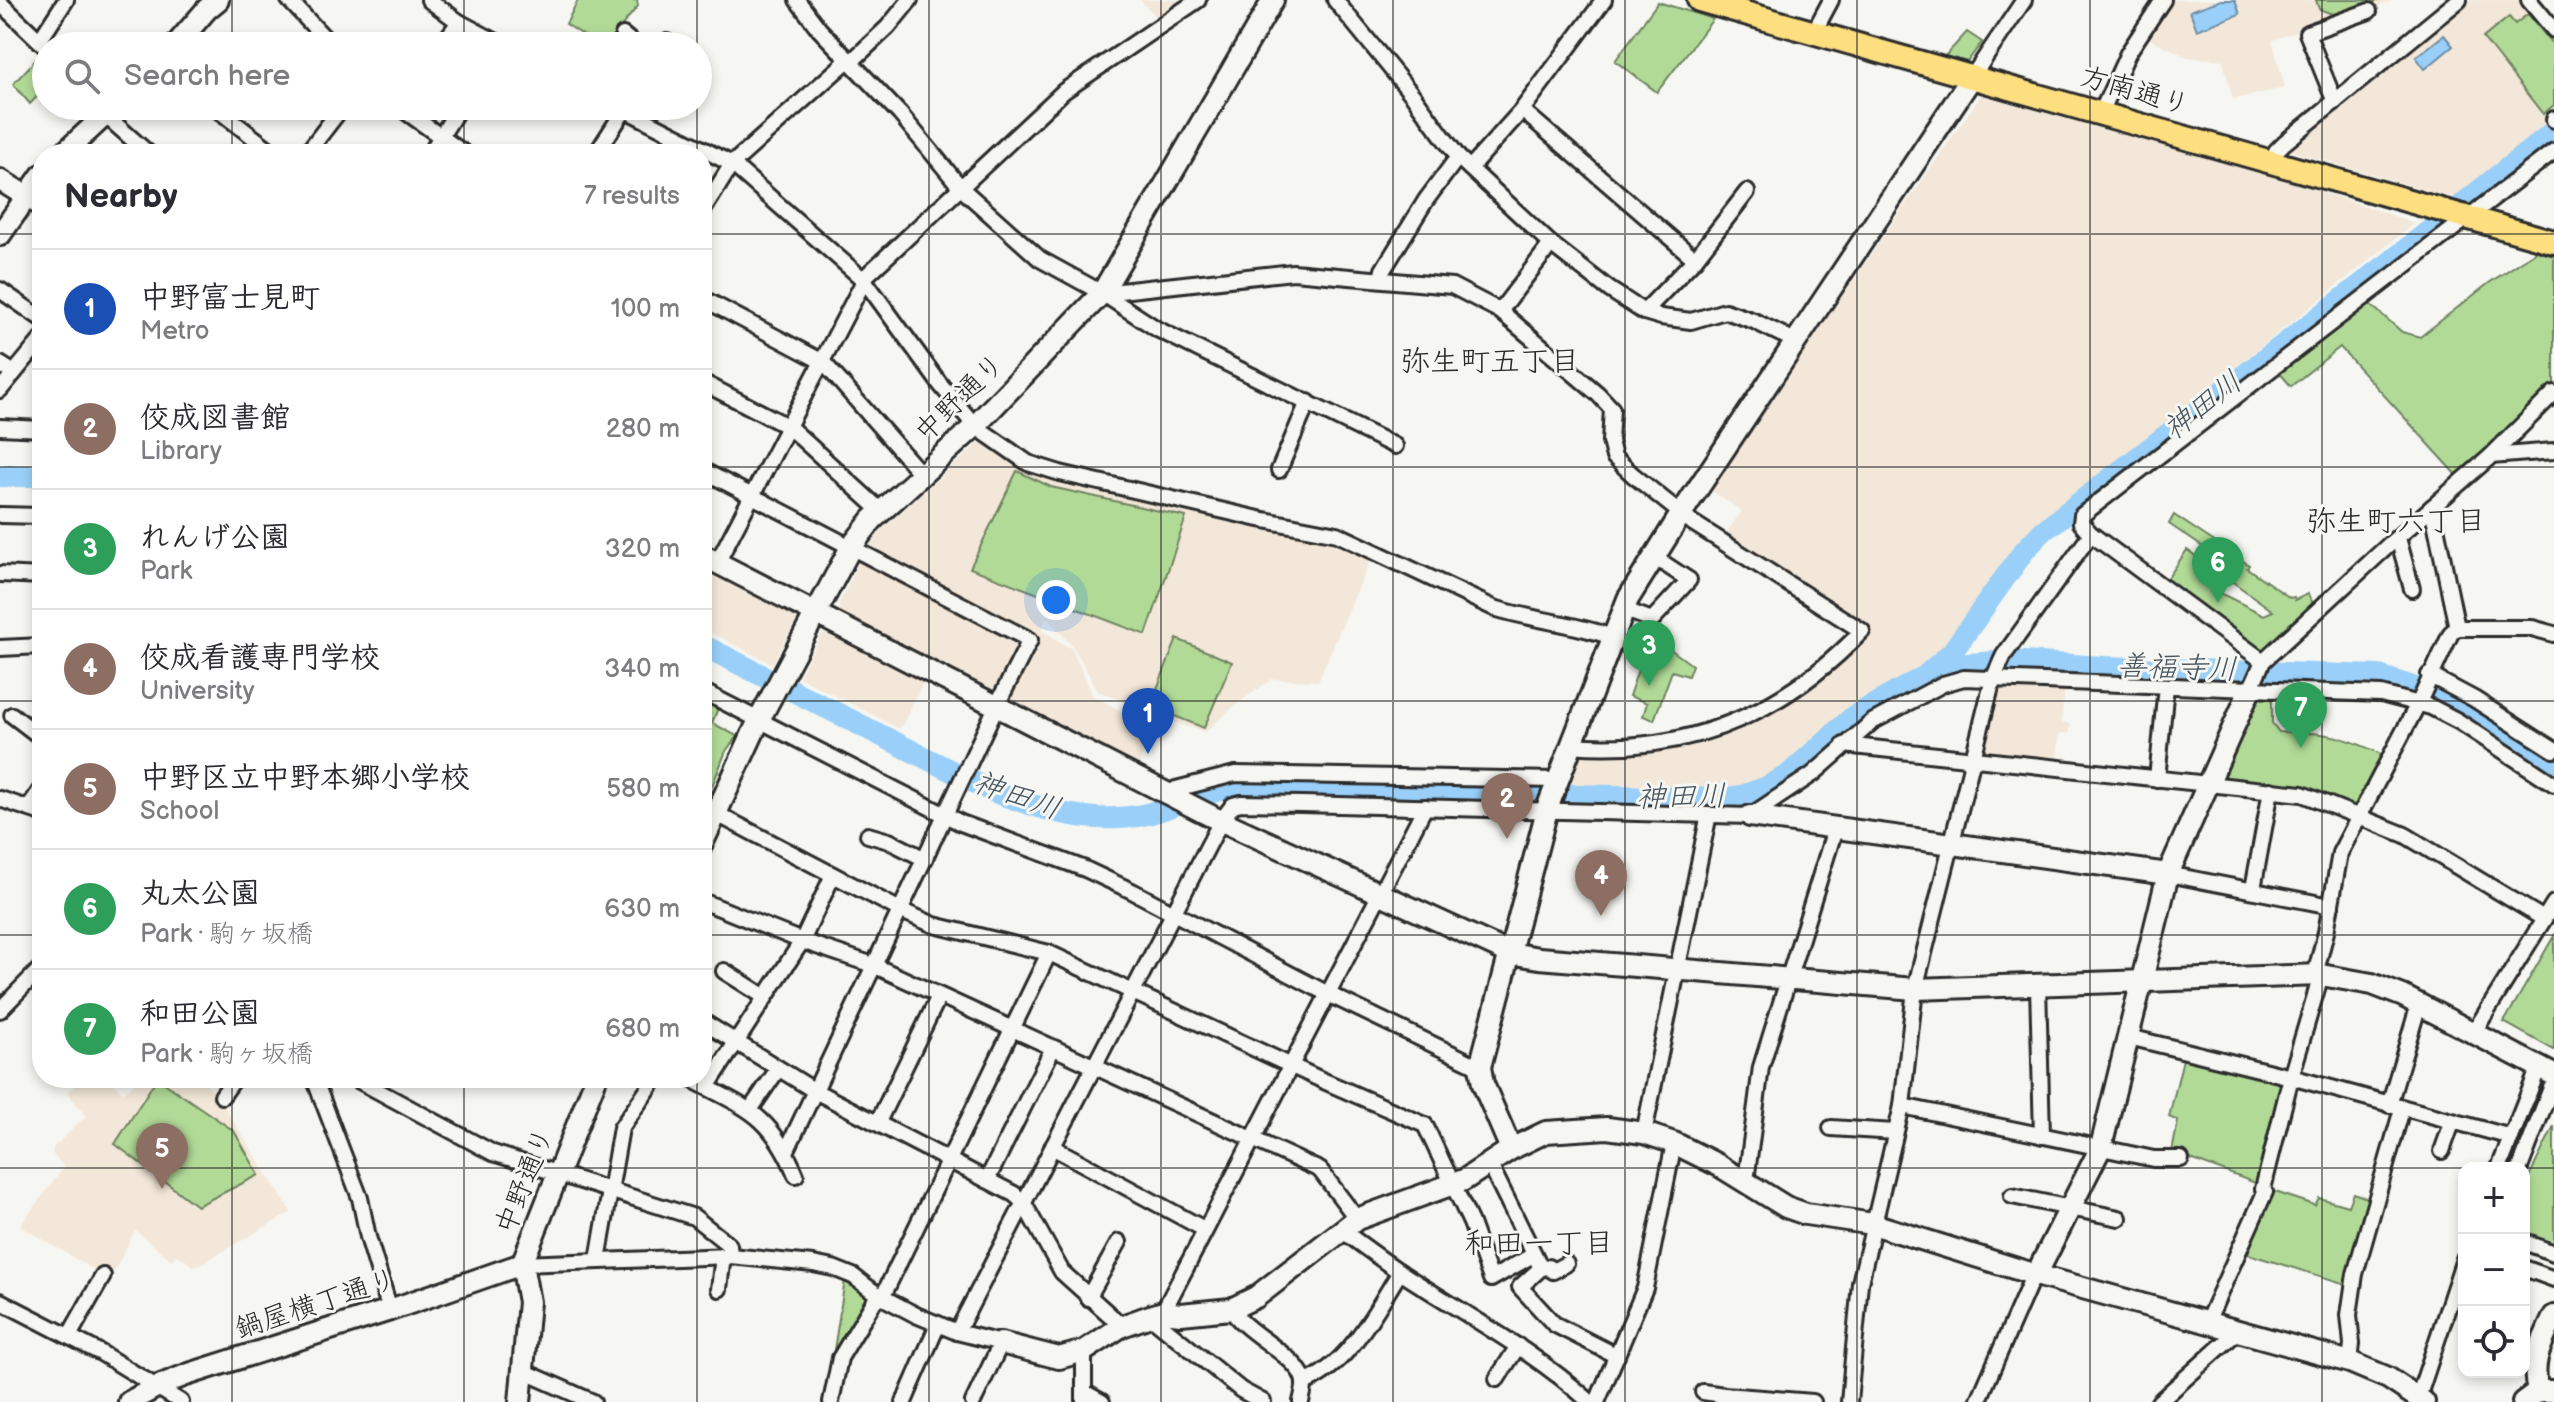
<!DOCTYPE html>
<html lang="en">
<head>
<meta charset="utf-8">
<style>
  :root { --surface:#fff; --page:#f2f2f3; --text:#2b2b33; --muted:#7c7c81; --line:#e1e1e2; --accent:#2b2b2b }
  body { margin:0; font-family:"Balsamiq Sans","Klee One",sans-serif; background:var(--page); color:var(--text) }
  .controls { position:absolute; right:24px; bottom:24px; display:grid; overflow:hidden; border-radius:16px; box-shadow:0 4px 12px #0003 }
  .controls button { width:72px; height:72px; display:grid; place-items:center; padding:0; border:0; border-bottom:2px solid var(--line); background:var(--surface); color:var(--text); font:40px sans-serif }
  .you { position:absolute; left:1056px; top:600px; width:28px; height:28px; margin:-20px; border:6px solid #fff; border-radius:50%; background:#1a73e8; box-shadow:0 0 0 12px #1a73e833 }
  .badge { display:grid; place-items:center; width:52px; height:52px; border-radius:50%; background:var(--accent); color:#fff; font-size:26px; font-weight:700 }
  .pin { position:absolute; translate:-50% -66px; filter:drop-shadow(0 2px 4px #0008) }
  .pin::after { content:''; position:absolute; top:42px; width:28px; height:24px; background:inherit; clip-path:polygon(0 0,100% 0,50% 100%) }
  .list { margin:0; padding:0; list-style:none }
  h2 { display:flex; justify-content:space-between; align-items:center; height:104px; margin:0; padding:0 32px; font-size:34px }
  h2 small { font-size:26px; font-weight:400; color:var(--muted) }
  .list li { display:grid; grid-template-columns:52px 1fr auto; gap:24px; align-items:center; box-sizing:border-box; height:120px; padding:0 32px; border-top:2px solid var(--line) }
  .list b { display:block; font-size:30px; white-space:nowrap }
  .list p { margin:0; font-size:26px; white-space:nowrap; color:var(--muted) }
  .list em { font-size:26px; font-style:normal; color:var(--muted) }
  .icon { flex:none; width:44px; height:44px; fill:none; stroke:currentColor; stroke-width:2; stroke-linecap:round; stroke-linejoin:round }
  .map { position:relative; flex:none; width:2554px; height:1402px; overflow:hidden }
  .search { position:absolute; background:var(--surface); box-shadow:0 4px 12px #0003; left:32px; top:32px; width:680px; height:88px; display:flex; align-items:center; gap:20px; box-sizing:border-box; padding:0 28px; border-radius:44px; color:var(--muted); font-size:30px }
  .panel { position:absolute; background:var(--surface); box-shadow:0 4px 12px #0003; left:32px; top:144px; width:680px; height:944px; border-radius:32px }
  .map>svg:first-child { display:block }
  .built { fill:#f2e7d8 }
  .green { fill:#b1da97; stroke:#6e8261; stroke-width:2 }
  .water { fill:#99cff8; stroke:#6d8da6; stroke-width:2 }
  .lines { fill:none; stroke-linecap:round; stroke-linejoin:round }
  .river { stroke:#99cff8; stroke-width:22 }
  .street-casing { stroke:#2b2b2b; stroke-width:20 }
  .secondary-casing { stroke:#2b2b2b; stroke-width:26 }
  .primary-casing { stroke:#2b2b2b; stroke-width:28 }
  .street { stroke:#f6f6f2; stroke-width:14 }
  .secondary { stroke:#f6f6f2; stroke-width:20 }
  .primary { stroke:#fddf80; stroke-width:22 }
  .grid { fill:none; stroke:#2b2b2b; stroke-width:2; stroke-opacity:0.55 }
  .labels { text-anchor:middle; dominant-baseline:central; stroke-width:6; stroke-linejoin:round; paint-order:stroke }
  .street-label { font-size:28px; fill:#2b2b2b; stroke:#f6f6f2 }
  .neighbourhood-label { font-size:30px; fill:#2b2b2b; stroke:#f6f6f2 }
  .water-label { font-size:30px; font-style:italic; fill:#46545e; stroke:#f6f6f2 }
</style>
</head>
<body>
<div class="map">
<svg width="2554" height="1402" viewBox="0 0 2554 1402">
  <rect width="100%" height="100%" fill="#f6f6f2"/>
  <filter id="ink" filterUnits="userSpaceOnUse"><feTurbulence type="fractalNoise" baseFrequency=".0125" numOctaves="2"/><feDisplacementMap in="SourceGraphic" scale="16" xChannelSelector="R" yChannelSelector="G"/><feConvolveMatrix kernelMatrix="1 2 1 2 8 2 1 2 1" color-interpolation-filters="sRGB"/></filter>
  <g filter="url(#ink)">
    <g class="built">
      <path d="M1140,0h45l-27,18z"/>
      <path d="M2171,0h224l-123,40 13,48 -52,11 -10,-39 -36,-3 -43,-21z"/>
      <path d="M2469,0h53l32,38v81l-100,79 -163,-47v-5z"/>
      <path d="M1981,95l281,77 153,51 -383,308 -86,112 -36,32 -44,23 -98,78 -32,14 -36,5 -131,-5 10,-36 81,-5 40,-7 29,-9 57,-30 43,-29 41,-45 -146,-93 18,-25 -33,-22z"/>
      <path d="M982,440l51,33 300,67 39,16 -54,125 -46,-2 -34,24 -33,29 -25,-8 -82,-33 -24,-43 -27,-30 -6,12 31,19 21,47 54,29 -8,43 -133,-68 31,-61 -171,-88 15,-21z"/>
      <path d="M861,559l161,82 -27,54 -155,-81 -1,-10z"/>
      <path d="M702,568l92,45 2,8 -24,43 -70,-36z"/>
      <path d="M829,633l95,48 -24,48 -101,-52 22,-42z"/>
      <path d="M2004,684l61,3 -4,35 10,2 -2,9 -10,1 -2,27 -72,-5 -4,-5 16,-60z"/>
      <path d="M84,1078h25l14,15 17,-15h60l13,13v6l10,8 68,107 -96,55 -19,-13 -4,6 -37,-30 -25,49 -90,-53 44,-59 -11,-13v-6l33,-32 -19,-24z"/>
    </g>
    <g class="green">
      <path d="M578,0h59l1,6 -33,40h-5l-34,-22z"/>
      <path d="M2316,0h64l-45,15 -16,-6z"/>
      <path d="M1658,2l55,17 -56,73 -42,-31z"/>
      <path d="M2528,14l26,32v59l-11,9 -60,-76 26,-21 6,7z"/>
      <path d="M1967,32l15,10 -15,20 -22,-6z"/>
      <path d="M42,53l4,5v29l-16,17 -17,-20z"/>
      <path d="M2537,251l17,5v133l-96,87 -118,-129 -49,39 -12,-14 85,-73 38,33 18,5 69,-54z"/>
      <path d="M1017,471l34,16 135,30 -40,118 -176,-67z"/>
      <path d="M2174,515l75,50 -2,3 43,30 4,-1 1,3 13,-6 6,11 -52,49 -97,-72 22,-32 30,21 -9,16 56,28 9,-4 -47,-34 6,-10 -63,-43z"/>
      <path d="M1622,635l42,16 2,-5 26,19 -4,11 -16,-5 -18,49 -11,-4 4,-13 -18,-7 12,-35 -25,-10z"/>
      <path d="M1177,639l55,23 -28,66 -54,-22z"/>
      <path d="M2272,695v28l7,9c47,0 63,3 106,24l-26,49 -5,3 -48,-19 -32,-6 -55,-3 37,-84z"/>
      <path d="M702,698l17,8 -7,17 25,13 -11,15 -24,60z"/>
      <path d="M2554,936v114l-50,-28z"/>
      <path d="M2183,1059l99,24 -24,101 -86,-32 6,-31 -9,-4z"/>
      <path d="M157,1078l77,53 25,44 -62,31 -82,-62z"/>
      <path d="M2554,1126v119l-30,-15v-43z"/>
      <path d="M2272,1191l43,14 4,-7 29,8 5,-13 17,6 -24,85 -101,-31z"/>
      <path d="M845,1280l25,16 -36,54z"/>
    </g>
    <g class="water">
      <path d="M2221,0h14l5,14 -43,16 -7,-19z"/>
      <path d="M2444,35l9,11 -28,23 -9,-12z"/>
    </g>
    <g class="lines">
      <g class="river">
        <path d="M0,476h42"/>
        <path d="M702,645l287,145c51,19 103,37 158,24 28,-7 54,-22 83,-26 10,-2 21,-1 31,-2l459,13 22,-3 23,-8 22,-12 67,-60 71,-40 27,-24 72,-101 19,-20 346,-268 165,-132"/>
        <path d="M1931,674l26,-9 51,-4 96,6 275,9 55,18 30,14 90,56"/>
      </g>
      <defs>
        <g id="street">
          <path d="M289,0l43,46"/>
          <path d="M429,0l30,22 45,24"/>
          <path d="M797,0l22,29 81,85 62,75 78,70 62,34 55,36 238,117"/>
          <path d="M1335,0l79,97 44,60 93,87 59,46 34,22 17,5 30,4 34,-10 29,10 43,21"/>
          <path d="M2529,0l25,30"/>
          <path d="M0,3l46,44"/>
          <path d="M1814,32l17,-32"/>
          <path d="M623,35l13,11"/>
          <path d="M40,40l26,-40"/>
          <path d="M441,46l18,-24"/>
          <path d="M664,46l3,-4"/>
          <path d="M1972,77l52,-77"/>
          <path d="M2335,102l-28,-69 62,-22"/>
          <path d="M95,106l54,48"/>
          <path d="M213,106l62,48"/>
          <path d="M398,106l67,48"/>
          <path d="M618,106l114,58 133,117 75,103 35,42 53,37 32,10 199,46 78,15 157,74c38,12 79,15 118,29"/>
          <path d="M1522,110l173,149"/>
          <path d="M2101,113l27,-60 35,-53"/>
          <path d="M2554,119v1"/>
          <path d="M306,154l37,-48"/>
          <path d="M430,154l30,-48"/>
          <path d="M596,154l31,-48"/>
          <path d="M2274,162l2,-11 8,-8 175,-143"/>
          <path d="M1470,168l52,-58 82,-110"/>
          <path d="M702,212l30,-48 115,-103 7,-2 34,-32 22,-27"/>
          <path d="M1381,279l2,-9 43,-70 32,-43"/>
          <path d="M0,290l42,29"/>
          <path d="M1102,293l191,-21 159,14 48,25 98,83 14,15 -2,32 4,16 19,18 60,48 169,108c-79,83 -176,124 -291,114"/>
          <path d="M702,298l121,64 99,113"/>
          <path d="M1500,311l51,-67"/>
          <path d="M1644,312l51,-53 52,-67"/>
          <path d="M0,364l14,9"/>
          <path d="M702,382l87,45 92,84"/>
          <path d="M0,390l42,-51"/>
          <path d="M0,427l42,2"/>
          <path d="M2491,456l63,-5"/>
          <path d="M702,470l328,170 -34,67 -210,445"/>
          <path d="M1279,470l29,-68"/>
          <path d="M2432,507l25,121"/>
          <path d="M0,515l42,1"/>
          <path d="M2398,538l14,51"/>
          <path d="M717,563l150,-288 197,-184 134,-91"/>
          <path d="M0,574l42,2"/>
          <path d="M1623,609l29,11 37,-40 -35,-23"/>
          <path d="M0,648l42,-2"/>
          <path d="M2263,661l-172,-127 -10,-11 1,-8 472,-364"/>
          <path d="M2429,675l45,24 80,51"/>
          <path d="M2250,690l13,-29 129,-119 99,-86 63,-63"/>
          <path d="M702,691l259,132 124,46 47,22 196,103 152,73"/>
          <path d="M12,715l30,23"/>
          <path d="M1844,745l458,49 103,41 139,84"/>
          <path d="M2157,779l9,-93"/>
          <path d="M1169,795l7,-6 59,-15 323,6"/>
          <path d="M0,799l42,14"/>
          <path d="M28,808l14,-20"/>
          <path d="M717,814l185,97 32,14 115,28 275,128 101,44 46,98 20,56 42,-24"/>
          <path d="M868,835l21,6 36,18"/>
          <path d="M2168,874l163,32"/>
          <path d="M2253,889l18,-99"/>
          <path d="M702,901l100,40 71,24 447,205 37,49"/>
          <path d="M724,971l41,26"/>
          <path d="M2315,975l11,-43 14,-79 80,-153 31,-67 6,-5h75l22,6"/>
          <path d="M2038,985l4,151"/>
          <path d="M0,1010l42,-43"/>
          <path d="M702,1021l113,70 199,103 9,8 39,70 60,54"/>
          <path d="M2474,1032l80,-129"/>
          <path d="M2129,1037l162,40 220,60"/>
          <path d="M314,1078l46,120 8,39 22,73"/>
          <path d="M354,1078l139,75 201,64 35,28 1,11"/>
          <path d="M689,1078c56,30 81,34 107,97"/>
          <path d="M707,1087l95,-146 31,-66"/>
          <path d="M222,1096l13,-18"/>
          <path d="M2389,1105l30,-101"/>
          <path d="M1902,1106l252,53h27"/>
          <path d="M750,1110l28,-41"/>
          <path d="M878,1122l61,-126"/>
          <path d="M1831,1128l64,4"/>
          <path d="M1644,1133l65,-319"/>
          <path d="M1052,1147l152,82"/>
          <path d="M2442,1151l10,-28"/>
          <path d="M1489,1163l52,105 7,-1 5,4 13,-7"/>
          <path d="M2499,1168l40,-101"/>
          <path d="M2520,1168l31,-80"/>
          <path d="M987,1180l66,-132"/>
          <path d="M1746,1181l15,-114 74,-238"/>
          <path d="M2012,1196l107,22"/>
          <path d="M1343,1231c19,14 39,29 60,43 63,41 131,77 187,128"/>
          <path d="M2524,1242l30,11"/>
          <path d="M598,1260l23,-132 35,-50"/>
          <path d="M522,1264l208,-8 83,8 20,4 20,8 25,19 38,20 41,17 44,11 -28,59"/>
          <path d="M1541,1268l-21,19 34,37 63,32"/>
          <path d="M2524,1268l30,11"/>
          <path d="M719,1289l4,-33"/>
          <path d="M882,1298l167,-345"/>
          <path d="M1088,1298l31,-56"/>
          <path d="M0,1301l101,52 80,49"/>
          <path d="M1231,1309c14,25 70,48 73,73 1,6 -2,14 -3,20"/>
          <path d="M1163,1312l262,-505"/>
          <path d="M1150,1316l91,74 22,12"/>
          <path d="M2207,1322l58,-130 -2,-3 28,-112 30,-102"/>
          <path d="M957,1332l264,-511 12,-16 8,-2 61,1 448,12 63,-42 59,-52 71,-38 21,-6 417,16 50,13 27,14 96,63"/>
          <path d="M69,1336l34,-60"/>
          <path d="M1084,1351v51"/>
          <path d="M2350,1362l2,-18 -3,-29 6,-41 47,-165"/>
          <path d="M523,1371l70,31"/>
          <path d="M1497,1379l21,-33"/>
          <path d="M1304,1383c45,-18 71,-72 96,-111"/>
          <path d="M1084,1392l18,10"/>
          <path d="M1703,1392l21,3"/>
          <path d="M2418,1398l46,-139"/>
          <path d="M831,1402l9,-44 38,-63"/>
          <path d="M904,1402l34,-78"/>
          <path d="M1597,1402l48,-114 29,-145"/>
          <path d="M1724,1402v-7l89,7"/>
          <path d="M1849,1402l11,-119 42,-177 13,-117 78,-310 11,-24 87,-121"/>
          <path d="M1978,1402l51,-117 7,-10"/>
          <path d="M2159,1402l80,-72"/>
        </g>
        <g id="secondary">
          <path d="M175,46l32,-37 11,-9"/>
          <path d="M63,154l52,-48"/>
          <path d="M0,180l42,26"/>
          <path d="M0,235l42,-60"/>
          <path d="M702,555l511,262 296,136 30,5 376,31 406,-14 51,9 31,12 151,79"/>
          <path d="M1750,816l418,58"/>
          <path d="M702,844l57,-124 92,-173 21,-27 103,-94 127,-133 171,-293"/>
          <path d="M1511,1149l-28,-65 -3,-17 68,-261 80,-207 53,-85 291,-437"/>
          <path d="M2036,1275l65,-128 67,-273 82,-184"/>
          <path d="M1001,1343l58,15 25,-7 38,-25 28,-10 13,-4 18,2 50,-5 25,-12 101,-78 107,-39 47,-31 35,-17 61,-4 37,5 30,10 44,22 68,42 20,7 67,10 163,51 314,87 38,16 36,24"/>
          <path d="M2538,1391c-8,-32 4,-47 16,-75"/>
          <path d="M129,1402l29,-16 28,-11 204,-65 132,-46"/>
          <path d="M520,1402l9,-100 -7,-38 74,-186"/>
          <path d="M2523,1402l15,-11h16"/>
        </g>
        <path id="primary" d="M1699,0l855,242"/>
      </defs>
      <use href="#street" class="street-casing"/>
      <use href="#secondary" class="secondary-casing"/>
      <use href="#primary" class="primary-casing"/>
      <use href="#street" class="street"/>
      <use href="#secondary" class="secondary"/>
      <use href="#primary" class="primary"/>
    </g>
  </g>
  <path class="grid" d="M232,0v46M464,0v46M697,0v46M929,0v1402M1161,0v1402M1393,0v1402M1625,0v1402M1857,0v1402M2090,0v1402M2322,0v1402M232,106v48M464,106v48M697,106v48M0,234h42M702,234h1852M0,467h42M702,467h1852M0,701h42M702,701h1852M0,935h42M702,935h1852M232,1078v324M464,1078v324M697,1078v324M0,1168h2464M2524,1168h30"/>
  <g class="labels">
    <g class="street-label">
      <text transform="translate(2135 91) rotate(16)">方南通り</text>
      <text transform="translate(960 398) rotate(-44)">中野通り</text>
      <text transform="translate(525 1181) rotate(-68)">中野通り</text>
      <text transform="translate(316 1304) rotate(-18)">鍋屋横丁通り</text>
    </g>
    <g class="neighbourhood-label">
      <text x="1490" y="362">弥生町五丁目</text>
      <text x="2396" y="522">弥生町六丁目</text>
      <text x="1539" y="1244">和田一丁目</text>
    </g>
    <g class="water-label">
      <text transform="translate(2203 406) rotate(-38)">神田川</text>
      <text transform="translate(2177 668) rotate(2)">善福寺川</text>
      <text transform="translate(1017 796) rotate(19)">神田川</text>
      <text transform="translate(1681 797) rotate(-1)">神田川</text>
    </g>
  </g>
</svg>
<div class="controls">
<button>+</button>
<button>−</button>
<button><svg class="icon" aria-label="locate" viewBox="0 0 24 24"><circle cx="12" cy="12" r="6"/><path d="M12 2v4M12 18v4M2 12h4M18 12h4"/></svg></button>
</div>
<div class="you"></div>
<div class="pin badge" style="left:1148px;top:754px;background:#1a4fb4">1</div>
<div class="pin badge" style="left:1507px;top:839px;background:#8d6e63">2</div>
<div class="pin badge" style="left:1649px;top:686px;background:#2e9e5b">3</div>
<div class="pin badge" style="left:1601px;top:916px;background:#8d6e63">4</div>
<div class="pin badge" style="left:162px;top:1189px;background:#8d6e63">5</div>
<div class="pin badge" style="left:2218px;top:603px;background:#2e9e5b">6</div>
<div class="pin badge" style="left:2301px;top:748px;background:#2e9e5b">7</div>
<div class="search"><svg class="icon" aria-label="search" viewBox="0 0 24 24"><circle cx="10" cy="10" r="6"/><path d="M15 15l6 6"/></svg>Search here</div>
<section class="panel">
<h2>Nearby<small>7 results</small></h2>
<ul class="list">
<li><span class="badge" style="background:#1a4fb4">1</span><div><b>中野富士見町</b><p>Metro</p></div><em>100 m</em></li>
<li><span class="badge" style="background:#8d6e63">2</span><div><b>佼成図書館</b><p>Library</p></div><em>280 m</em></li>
<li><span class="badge" style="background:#2e9e5b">3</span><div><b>れんげ公園</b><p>Park</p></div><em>320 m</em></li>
<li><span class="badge" style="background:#8d6e63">4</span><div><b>佼成看護専門学校</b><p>University</p></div><em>340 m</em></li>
<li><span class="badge" style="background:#8d6e63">5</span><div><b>中野区立中野本郷小学校</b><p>School</p></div><em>580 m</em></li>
<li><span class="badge" style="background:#2e9e5b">6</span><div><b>丸太公園</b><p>Park · 駒ヶ坂橋</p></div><em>630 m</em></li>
<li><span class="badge" style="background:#2e9e5b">7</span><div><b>和田公園</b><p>Park · 駒ヶ坂橋</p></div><em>680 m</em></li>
</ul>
</section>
</div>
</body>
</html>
